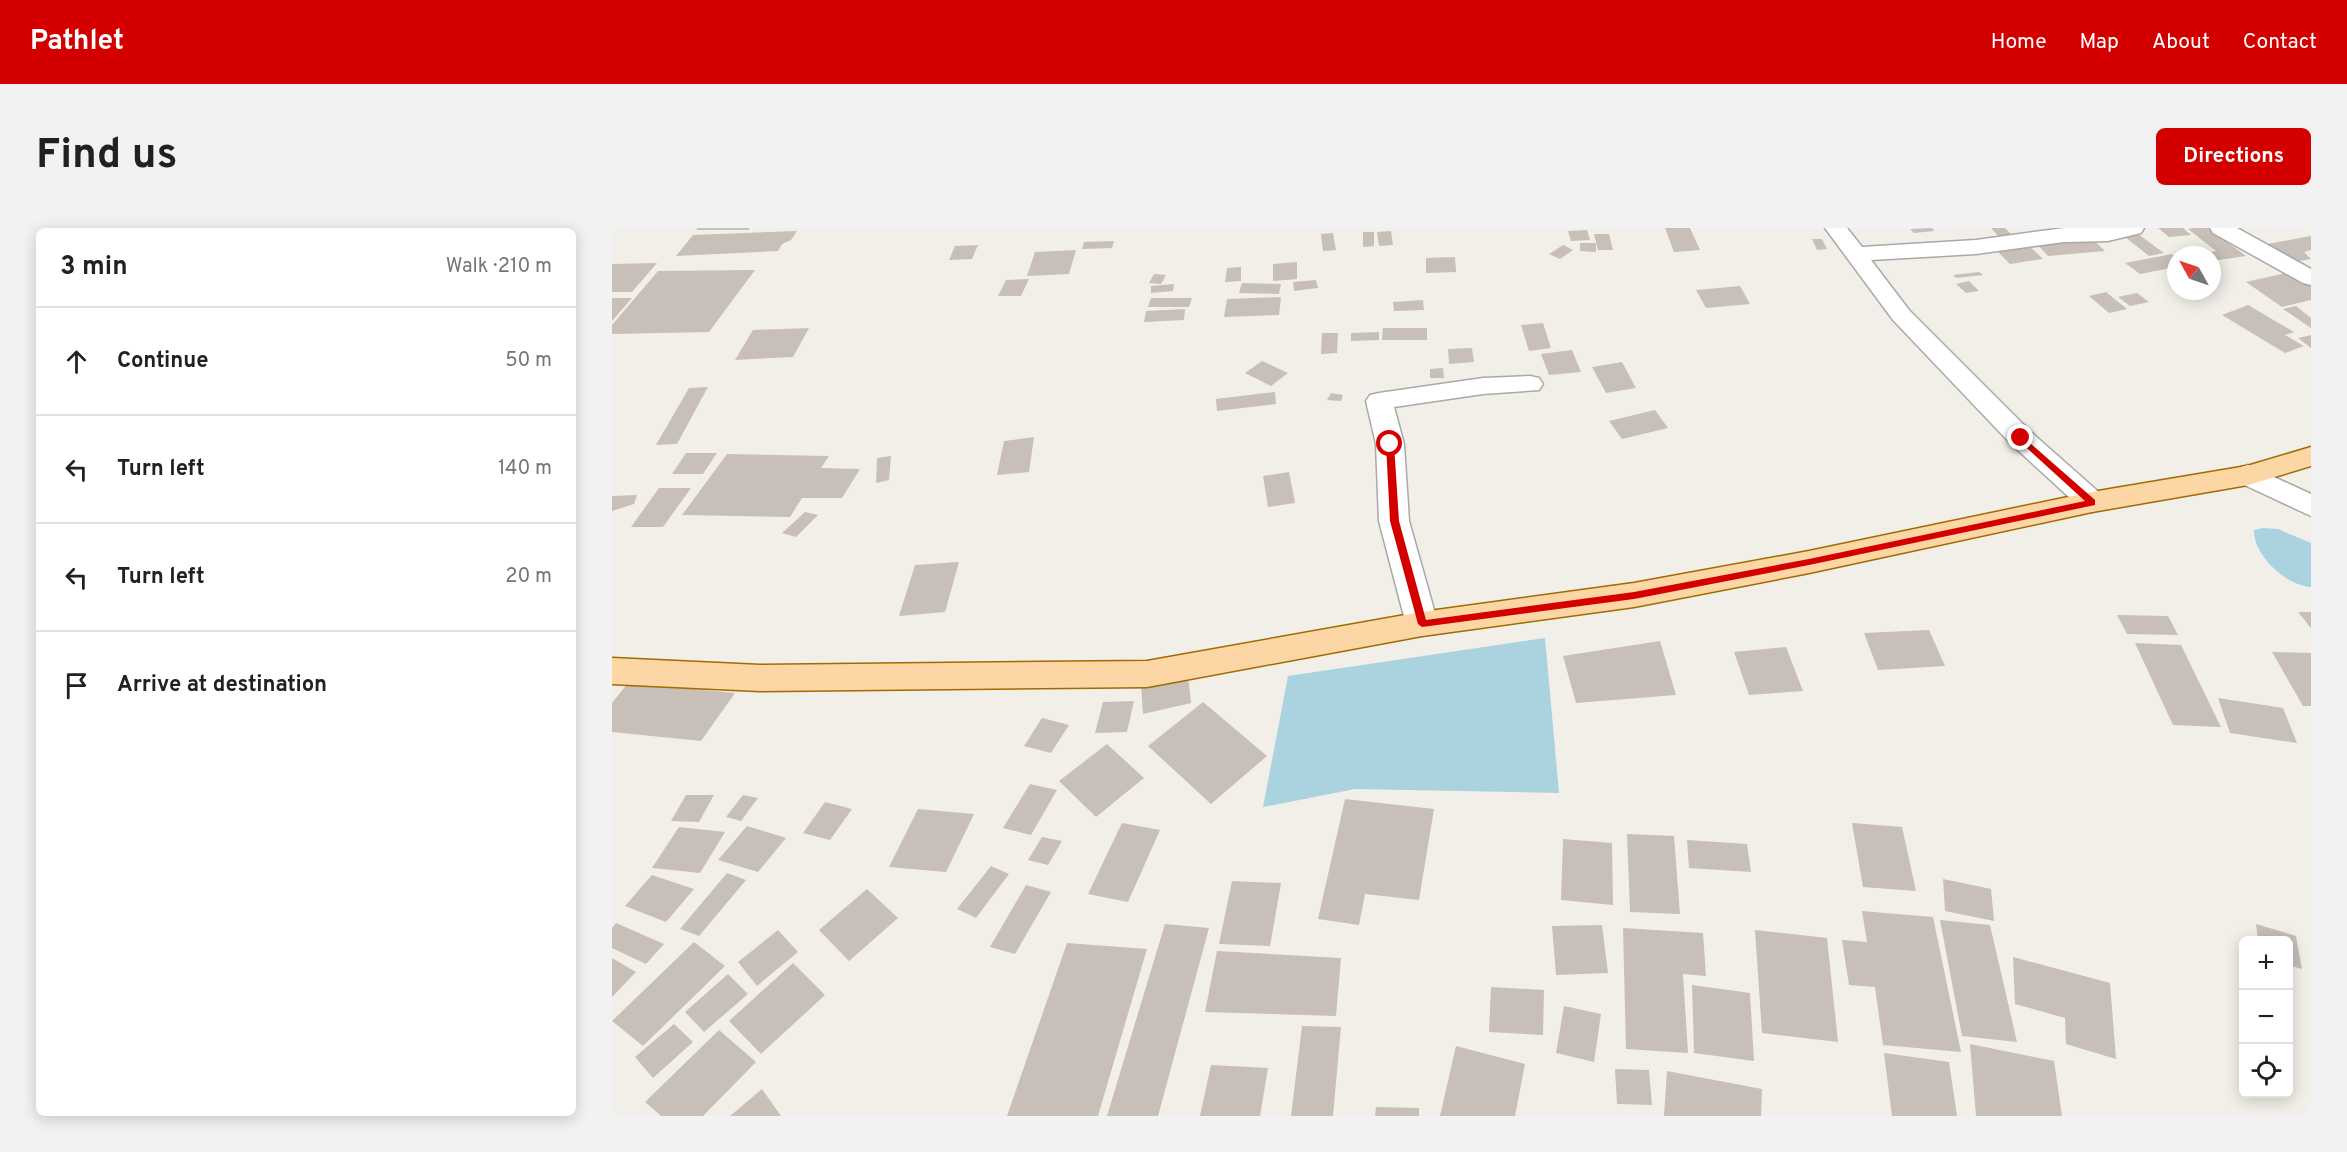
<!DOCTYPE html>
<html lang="en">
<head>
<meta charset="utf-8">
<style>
  :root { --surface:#fff; --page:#f2f2f2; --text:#202124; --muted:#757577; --line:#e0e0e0; --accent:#d40000 }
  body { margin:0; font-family:Overpass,sans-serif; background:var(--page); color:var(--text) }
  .controls { position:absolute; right:18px; bottom:18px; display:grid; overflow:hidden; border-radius:9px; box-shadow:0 3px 15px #0003 }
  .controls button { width:54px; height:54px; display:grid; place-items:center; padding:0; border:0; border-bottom:2px solid var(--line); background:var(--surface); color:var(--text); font:30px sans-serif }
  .compass { position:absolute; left:1555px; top:18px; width:54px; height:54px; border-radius:50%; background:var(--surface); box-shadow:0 3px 15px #0003; rotate:310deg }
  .stop { position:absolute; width:18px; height:18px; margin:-14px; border:4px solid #d40000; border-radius:50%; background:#fff }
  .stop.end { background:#d40000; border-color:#fff; box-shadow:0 2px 6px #0008 }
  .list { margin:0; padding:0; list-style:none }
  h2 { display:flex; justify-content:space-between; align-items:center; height:78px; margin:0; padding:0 24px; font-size:26px }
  h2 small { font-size:20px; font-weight:400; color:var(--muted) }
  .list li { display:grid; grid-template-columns:39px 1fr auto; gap:18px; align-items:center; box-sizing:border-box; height:108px; padding:0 24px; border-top:2px solid var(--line) }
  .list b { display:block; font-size:22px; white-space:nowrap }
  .list em { font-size:20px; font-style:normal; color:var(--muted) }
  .icon { flex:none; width:33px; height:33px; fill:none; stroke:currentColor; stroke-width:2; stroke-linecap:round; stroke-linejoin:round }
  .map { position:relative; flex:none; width:1699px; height:888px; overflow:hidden; border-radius:9px }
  header { display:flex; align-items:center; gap:36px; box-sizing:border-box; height:84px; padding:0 30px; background:var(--accent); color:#fff }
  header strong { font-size:28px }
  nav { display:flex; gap:33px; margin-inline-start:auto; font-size:21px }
  .intro { display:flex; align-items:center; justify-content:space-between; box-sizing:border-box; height:144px; padding:0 36px }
  h1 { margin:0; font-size:42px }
  .button { padding:15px 27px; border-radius:9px; background:var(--accent); color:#fff; font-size:21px; font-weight:700 }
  main { display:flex; gap:36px; padding:0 36px }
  aside { flex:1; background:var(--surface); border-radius:9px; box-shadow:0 3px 15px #0003 }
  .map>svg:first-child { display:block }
  .water { fill:#aad3df }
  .building { fill:#c7bfb8 }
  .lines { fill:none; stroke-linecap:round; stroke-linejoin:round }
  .minor-casing { stroke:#a9a9a9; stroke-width:3 }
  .major-casing { stroke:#a06b00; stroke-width:3 }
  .minor { fill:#fff; fill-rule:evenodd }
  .major { fill:#fcd6a4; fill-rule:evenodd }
  .route { fill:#d40000 }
</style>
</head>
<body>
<header>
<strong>Pathlet</strong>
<nav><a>Home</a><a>Map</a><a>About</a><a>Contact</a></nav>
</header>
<div class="intro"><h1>Find us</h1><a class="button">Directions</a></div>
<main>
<aside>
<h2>3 min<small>Walk · 210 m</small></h2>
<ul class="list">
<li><svg class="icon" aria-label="ahead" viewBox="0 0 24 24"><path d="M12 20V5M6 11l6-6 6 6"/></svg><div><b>Continue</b></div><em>50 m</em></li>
<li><svg class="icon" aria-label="left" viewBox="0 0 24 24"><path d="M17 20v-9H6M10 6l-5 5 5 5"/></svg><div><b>Turn left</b></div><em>140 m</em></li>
<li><svg class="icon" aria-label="left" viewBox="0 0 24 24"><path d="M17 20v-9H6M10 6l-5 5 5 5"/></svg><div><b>Turn left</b></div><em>20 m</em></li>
<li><svg class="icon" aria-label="arrive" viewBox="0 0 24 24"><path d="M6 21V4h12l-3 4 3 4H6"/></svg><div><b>Arrive at destination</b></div></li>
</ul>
</aside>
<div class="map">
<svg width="1699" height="888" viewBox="0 0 1699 888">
  <rect width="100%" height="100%" fill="#f2efe9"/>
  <g class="water">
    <path d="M1651,300l15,1 33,14v44c-25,-1 -58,-32 -57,-57z"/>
    <path d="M933,410l14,155 -204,-4 -92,18 25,-131z"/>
  </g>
  <g class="building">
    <path d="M86,0h51v2h-53z"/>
    <path d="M1053,0h25l10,22 -26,2z"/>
    <path d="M1320,0l2,3 -20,2 -4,-4z"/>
    <path d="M1379,0h14l8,8 -13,2z"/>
    <path d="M1546,0h25l8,7 -22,2z"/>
    <path d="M1583,0h13l38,28 -34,5v-6h-13l17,-4 -28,-22z"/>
    <path d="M975,2l3,10 -19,1 -3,-10z"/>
    <path d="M185,3l-6,9 -9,4 -4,7 -102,5 17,-21z"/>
    <path d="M779,3l2,14 -14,1 -2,-14z"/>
    <path d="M1522,3l30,22 -15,3 -29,-23z"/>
    <path d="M751,4h11v14l-11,1z"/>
    <path d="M721,5l3,17 -13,1 -2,-17z"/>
    <path d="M982,6h15l4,16h-15z"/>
    <path d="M1699,8v14l-7,2 7,7 -17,3 -27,-18z"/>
    <path d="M1478,9l15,14 -57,5 -14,-15z"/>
    <path d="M1200,11h10l5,10 -10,1z"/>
    <path d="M502,13l-2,7 -30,1 2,-7z"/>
    <path d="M1413,14l18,17 -33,5 -17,-17z"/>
    <path d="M968,15h16v9l-16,-1z"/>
    <path d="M366,17l-6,14 -23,1 6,-14z"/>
    <path d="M951,17l10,5 -13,9 -11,-5z"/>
    <path d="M464,22l-7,24 -42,2 8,-24z"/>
    <path d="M1560,26l4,3v10l-36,7 -15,-11z"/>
    <path d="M843,29l1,15 -30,1v-15z"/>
    <path d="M685,34v17l-24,2v-17z"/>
    <path d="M45,35l-25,29h-20v-28z"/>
    <path d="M629,39v14l-16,1 2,-14z"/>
    <path d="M143,42l-46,62 -97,2v-9l46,-54z"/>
    <path d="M1682,43l17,11v18l-29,7 -36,-25z"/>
    <path d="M1367,44l4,3 -27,3 -3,-3z"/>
    <path d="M542,46l12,1 -5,9 -12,-1z"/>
    <path d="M417,51l-8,17h-23l8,-16z"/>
    <path d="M704,52l2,8 -24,3 -1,-9z"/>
    <path d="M1357,53l10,10 -13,2 -10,-9z"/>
    <path d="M630,55l39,1 -2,10 -40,-1z"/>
    <path d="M562,56l-1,7 -22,2v-7z"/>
    <path d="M1128,58l10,18 -44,4 -10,-18z"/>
    <path d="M1494,64l21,17 -18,4 -20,-17z"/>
    <path d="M1525,65l12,9 -19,4 -12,-9z"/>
    <path d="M669,69l-2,18 -55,2 3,-18z"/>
    <path d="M0,70h20l-20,23z"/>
    <path d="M539,70h41l-3,9h-41z"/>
    <path d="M811,72l1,10 -30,1 -1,-9z"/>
    <path d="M1636,77l46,27 -9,3 19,11 -19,7 -63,-38z"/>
    <path d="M1684,78l15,12v10l-28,-19z"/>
    <path d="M573,81l-1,11 -40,2 2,-11z"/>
    <path d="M931,95l8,25 -22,3 -8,-26z"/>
    <path d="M197,100l-16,29 -58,3 18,-30z"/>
    <path d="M771,100h44v12h-45z"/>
    <path d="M767,104v8l-28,1v-8z"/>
    <path d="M710,105h16l-1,20 -16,1z"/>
    <path d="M1699,107v13l-13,-10z"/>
    <path d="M860,120l2,14 -25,2 -1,-15z"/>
    <path d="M960,122l9,22 -32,3 -8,-21z"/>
    <path d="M650,133l26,12 -17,13 -26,-13z"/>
    <path d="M1010,134l14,26 -30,5 -14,-26z"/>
    <path d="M831,140l1,10h-14v-9z"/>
    <path d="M96,159l-31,57 -21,1 33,-57z"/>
    <path d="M663,164l1,12 -59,7 -1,-12z"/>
    <path d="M719,165l12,2 -2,6 -14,-1z"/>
    <path d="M1043,182l13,18 -46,11 -13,-18z"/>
    <path d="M422,209l-5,35 -32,3 7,-34z"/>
    <path d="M74,225h31l-14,21h-31z"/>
    <path d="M115,226l102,2 -8,12 39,1 -18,29h-40l-12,19 -108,-2z"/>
    <path d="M279,228l-2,24 -13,3 1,-25z"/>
    <path d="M677,244l6,31 -27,4 -5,-31z"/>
    <path d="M47,260h32l-28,39h-32z"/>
    <path d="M25,267l-3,9 -22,7v-15z"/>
    <path d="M193,284l13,3 -22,22 -14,-4z"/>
    <path d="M347,334l-14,50 -46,4 16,-51z"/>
    <path d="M1686,384h13v16z"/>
    <path d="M1505,387l51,1 10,19 -51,-1z"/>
    <path d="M1317,402l16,36 -67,4 -14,-37z"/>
    <path d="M1048,413l16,54 -100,8 -13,-47z"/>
    <path d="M1523,415l46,2 40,82 -48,-2z"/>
    <path d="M1174,419l17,44 -54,4 -15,-43z"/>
    <path d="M1660,424l39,1v53h-8z"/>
    <path d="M576,448l3,27 -48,11 -2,-29z"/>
    <path d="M16,455l107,10 -34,48 -89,-9v-29z"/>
    <path d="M1606,470l65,10 14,35 -67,-10z"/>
    <path d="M522,473l-7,31 -32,1 8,-31z"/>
    <path d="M591,474l64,54 -56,48 -63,-58z"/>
    <path d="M430,490l27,7 -18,28 -27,-7z"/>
    <path d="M495,516l37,34 -48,39 -37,-36z"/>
    <path d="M418,556l27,6 -26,45 -28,-7z"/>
    <path d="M74,567h28l-15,27 -28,-1z"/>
    <path d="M131,567l15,3 -17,23 -15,-4z"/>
    <path d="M733,571l89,10 -15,91 -54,-6 -6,31 -41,-6z"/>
    <path d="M213,574l27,7 -22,31 -27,-7z"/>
    <path d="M306,581l56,5 -28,58 -57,-5z"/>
    <path d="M510,595l38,7 -32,72 -40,-8z"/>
    <path d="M1240,595l50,4 14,64 -53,-4z"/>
    <path d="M135,598l39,12 -28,34 -40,-12z"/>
    <path d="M67,599l46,5 -25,41 -48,-5z"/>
    <path d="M1015,606l47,2 6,78 -50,-2z"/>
    <path d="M430,609l20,4 -14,24 -20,-5z"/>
    <path d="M951,611l49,4 1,62 -52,-5z"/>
    <path d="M1075,612l60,4 4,28 -62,-4z"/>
    <path d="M379,638l18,8 -33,44 -19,-9z"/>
    <path d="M115,645l19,7 -47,56 -19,-7z"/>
    <path d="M40,647l42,14 -28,33 -41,-16z"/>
    <path d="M1331,651l48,10 3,32 -49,-10z"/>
    <path d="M620,653l49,2 -11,63 -51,-2z"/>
    <path d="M414,657l25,7 -36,62 -25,-7z"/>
    <path d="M255,661l31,29 -49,43 -30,-31z"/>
    <path d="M1250,683l71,6 28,135 -78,-7 -8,-58 -26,-2 -7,-45 25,2z"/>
    <path d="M1328,692l50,5 27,117 -55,-6z"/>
    <path d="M4,695l48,21 -18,20 -34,-16v-20z"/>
    <path d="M553,696l44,4 -51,188h-51z"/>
    <path d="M1644,696l40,12 6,33 -14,-4v-25h-30z"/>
    <path d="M990,697l6,48 -52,2 -4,-49z"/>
    <path d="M1011,700l80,5 3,43 -23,-2 5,79 -62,-4z"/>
    <path d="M166,702l20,22 -41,34 -19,-24z"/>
    <path d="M1143,702l72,8 11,104 -76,-9z"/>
    <path d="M82,714l31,24 -82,80 -31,-25z"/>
    <path d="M455,715l80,6 -49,167h-91z"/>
    <path d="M605,723l124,7 -5,58 -131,-4z"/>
    <path d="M1401,729l97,26 6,76 -50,-15 -1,-26 -50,-14z"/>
    <path d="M0,730l24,14 -24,25z"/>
    <path d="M181,735l32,32 -64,59 -32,-33z"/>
    <path d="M116,746l20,20 -44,38 -19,-20z"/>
    <path d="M1080,757l58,8 4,68 -60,-8z"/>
    <path d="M879,759l53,3 -1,45 -54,-3z"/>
    <path d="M952,778l37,8 -7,48 -38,-9z"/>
    <path d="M62,796l19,18 -40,36 -18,-21z"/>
    <path d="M690,798l39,1 -8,89h-42z"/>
    <path d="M107,802l37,32 -53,54h-42l-16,-14z"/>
    <path d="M1358,816l84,17 8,55h-86z"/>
    <path d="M844,818l69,18 -10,52h-75z"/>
    <path d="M1272,825l65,9 8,54h-65z"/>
    <path d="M599,837l57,3 -8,48h-60z"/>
    <path d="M1003,841l34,1 3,35 -35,-1z"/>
    <path d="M1055,843l95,18 -1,27h-97z"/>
    <path d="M150,861l19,27h-51z"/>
    <path d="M764,879l43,1v8h-44z"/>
  </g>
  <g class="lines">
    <defs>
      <g id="minor">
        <path d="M1213,0h22l15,19 114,-7 88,-12h80l-3,5 -33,8 -44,1 -88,12 -105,6 38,50 122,122 71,63 4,7 -4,7 -10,3 -10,-3 -71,-65 -118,-124z"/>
        <path d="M1598,0h27l74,41v16l-8,-2 -90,-50z"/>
        <path d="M918,148l9,2 4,6 -4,6 -56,4 -89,13 10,37 5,77 29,103 -5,9 -11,3 -11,-3 -5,-9 -27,-103 -3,-77 -10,-43 4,-6 9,-2 104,-15z"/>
        <path d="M1636,237l63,29v22l-73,-34 -4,-7 4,-7z"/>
      </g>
      <path id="major" d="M1699,219v19l-63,19 -156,27 -283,61 -175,34 -212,29 -275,51 -387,4 -148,-7v-26l148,7 387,-4 275,-49 212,-29 175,-32 283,-59 155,-26z"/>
    </defs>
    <use href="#minor" class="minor-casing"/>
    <use href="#major" class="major-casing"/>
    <use href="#minor" class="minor"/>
    <use href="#major" class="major"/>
  </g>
  <path class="route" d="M1409,207l74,65v5l-286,60 -175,34 -212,28 -4,-3 -28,-103 -4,-77 4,-2 4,2 5,77 27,99 208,-28 175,-33 276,-58 -67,-61 -1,-2z"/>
</svg>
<div class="controls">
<button>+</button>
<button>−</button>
<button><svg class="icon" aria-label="locate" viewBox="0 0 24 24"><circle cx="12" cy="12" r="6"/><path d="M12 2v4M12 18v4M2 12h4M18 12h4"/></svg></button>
</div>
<svg class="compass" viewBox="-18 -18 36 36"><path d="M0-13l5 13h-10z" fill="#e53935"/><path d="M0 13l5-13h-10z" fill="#757577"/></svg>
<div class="stop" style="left:778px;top:216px"></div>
<div class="stop end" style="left:1409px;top:210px"></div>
</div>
</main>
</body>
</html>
